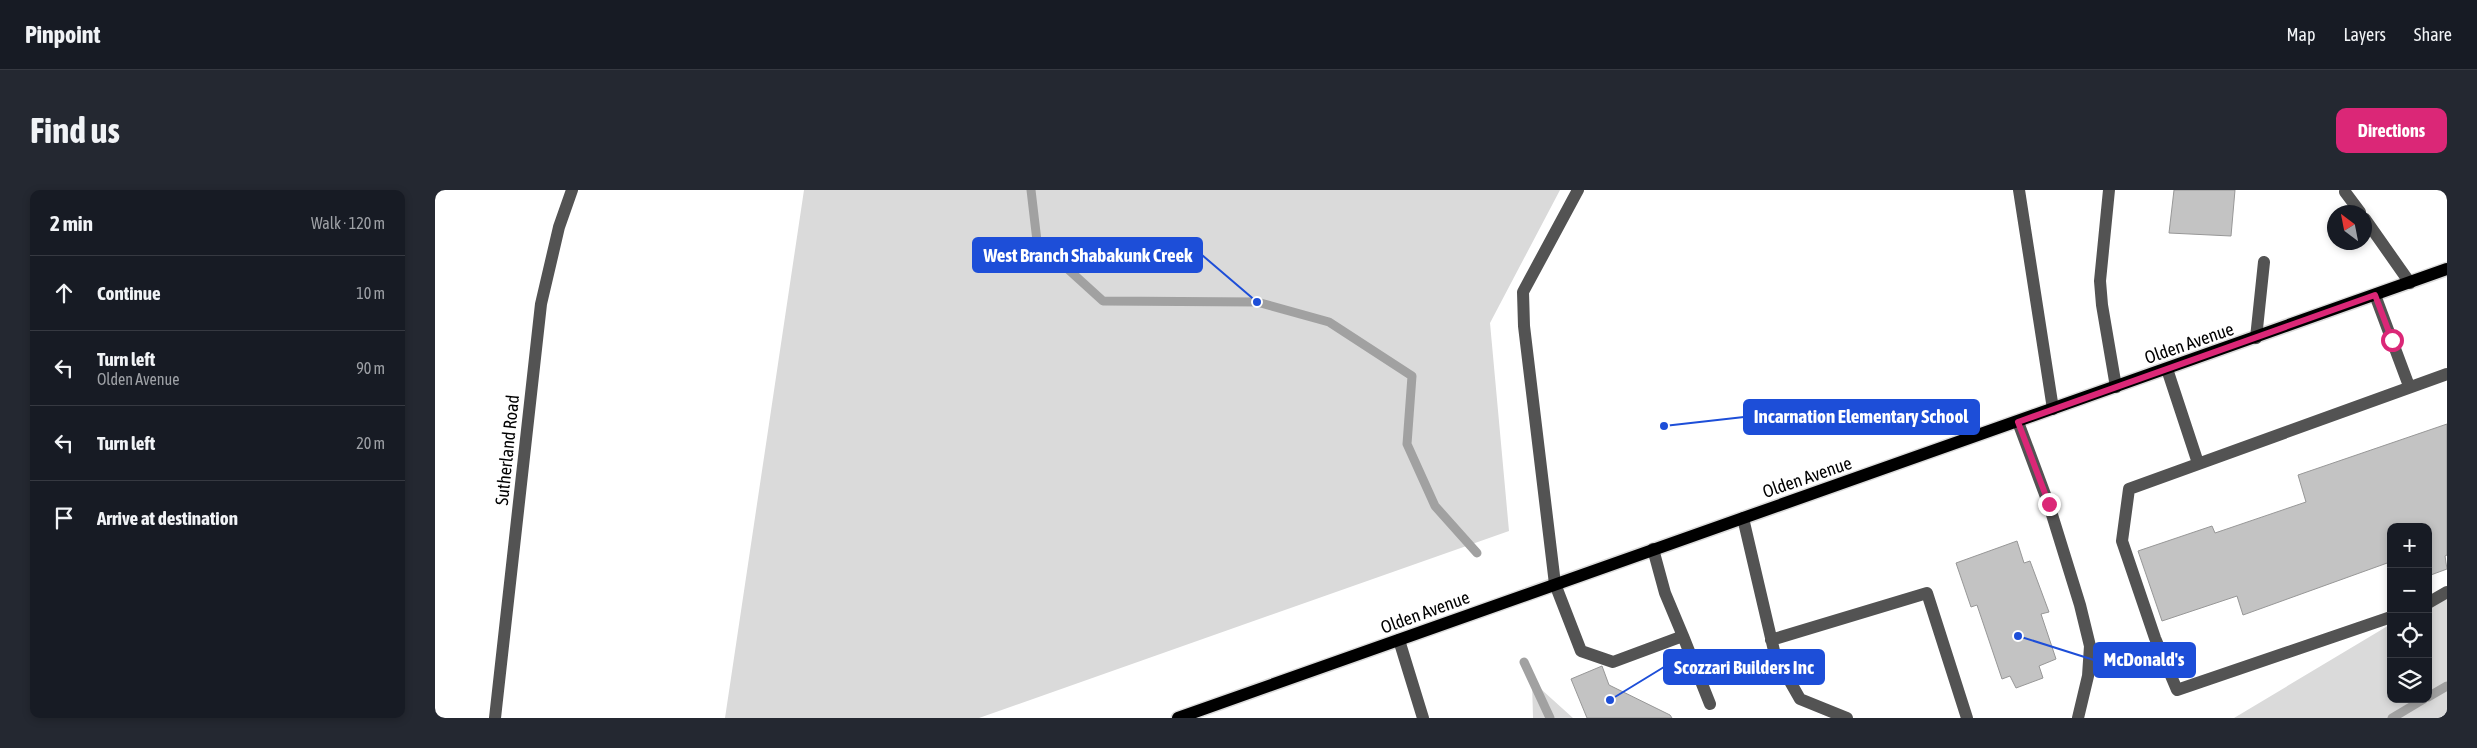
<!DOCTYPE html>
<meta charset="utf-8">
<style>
:root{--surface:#171b24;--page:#242831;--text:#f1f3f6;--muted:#9ea1a6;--line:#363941;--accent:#db2777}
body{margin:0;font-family:"Asap Condensed",sans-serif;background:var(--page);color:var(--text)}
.controls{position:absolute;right:15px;bottom:15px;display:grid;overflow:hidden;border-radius:10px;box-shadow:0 2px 8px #0003}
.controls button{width:45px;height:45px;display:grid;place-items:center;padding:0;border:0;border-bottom:1px solid var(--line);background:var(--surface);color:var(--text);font:25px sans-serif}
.compass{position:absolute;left:1892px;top:15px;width:45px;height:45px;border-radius:50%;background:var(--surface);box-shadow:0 2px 8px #0003;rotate:328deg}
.stop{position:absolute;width:15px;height:15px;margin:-11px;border:4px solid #db2777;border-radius:50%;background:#fff}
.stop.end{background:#db2777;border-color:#fff;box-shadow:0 1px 5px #0008}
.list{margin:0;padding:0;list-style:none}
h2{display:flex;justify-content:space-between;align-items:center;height:65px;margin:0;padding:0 20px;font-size:21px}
h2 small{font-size:16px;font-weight:400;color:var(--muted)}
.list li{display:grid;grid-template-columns:32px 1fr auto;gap:15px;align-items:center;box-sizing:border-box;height:75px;padding:0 20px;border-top:1px solid var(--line)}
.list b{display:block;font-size:19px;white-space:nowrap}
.list p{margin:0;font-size:16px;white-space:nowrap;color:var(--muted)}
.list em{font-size:16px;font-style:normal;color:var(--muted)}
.icon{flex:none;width:28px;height:28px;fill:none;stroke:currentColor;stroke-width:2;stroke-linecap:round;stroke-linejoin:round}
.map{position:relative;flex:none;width:2012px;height:528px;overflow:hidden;border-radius:10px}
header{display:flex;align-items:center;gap:30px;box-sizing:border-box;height:70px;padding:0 25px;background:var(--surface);border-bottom:1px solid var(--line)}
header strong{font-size:24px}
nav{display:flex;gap:28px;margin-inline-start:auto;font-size:18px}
.intro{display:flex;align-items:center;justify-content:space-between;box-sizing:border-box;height:120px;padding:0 30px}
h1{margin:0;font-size:35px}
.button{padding:12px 22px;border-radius:10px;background:var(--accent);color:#fff;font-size:18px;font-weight:700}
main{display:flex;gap:30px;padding:0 30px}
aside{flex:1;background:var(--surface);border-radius:10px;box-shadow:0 2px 8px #0003}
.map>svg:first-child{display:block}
</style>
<header>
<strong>Pinpoint</strong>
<nav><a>Map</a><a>Layers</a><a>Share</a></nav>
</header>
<div class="intro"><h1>Find us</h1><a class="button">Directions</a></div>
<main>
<aside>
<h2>2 min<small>Walk · 120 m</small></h2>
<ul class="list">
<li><svg class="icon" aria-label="ahead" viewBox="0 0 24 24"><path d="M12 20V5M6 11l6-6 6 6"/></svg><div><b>Continue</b></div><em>10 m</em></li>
<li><svg class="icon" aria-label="left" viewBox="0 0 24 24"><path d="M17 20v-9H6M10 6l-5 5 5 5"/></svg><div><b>Turn left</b><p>Olden Avenue</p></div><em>90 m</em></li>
<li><svg class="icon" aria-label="left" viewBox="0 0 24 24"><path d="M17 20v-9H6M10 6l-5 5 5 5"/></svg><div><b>Turn left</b></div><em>20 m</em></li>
<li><svg class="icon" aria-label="arrive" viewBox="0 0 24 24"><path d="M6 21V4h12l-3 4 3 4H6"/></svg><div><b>Arrive at destination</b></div></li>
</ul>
</aside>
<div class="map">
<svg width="2012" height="528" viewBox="0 0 2012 528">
<rect width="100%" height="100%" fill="#fff"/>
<path fill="#dadada" d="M369,0H1125L1055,133L1074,341L544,528H290Z
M2012,400V528H1799L1956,434V509H1993V412Z
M1097,491L1138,528H1098Z"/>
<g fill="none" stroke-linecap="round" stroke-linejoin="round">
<path stroke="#a1a1a1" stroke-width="9" d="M596,0L602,51L668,111L822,112L894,132L977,186L972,254L1000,316L1042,363
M1089,472L1115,528
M1993,507L2012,496
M1957,528L1989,509"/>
</g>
<path fill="#c3c3c3" stroke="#979797" d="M1739,0H1800L1796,46L1734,43Z
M2012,234V365L2010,366L2012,379L1993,386V337H1956V375L1955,372L1808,425L1802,406L1727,431L1703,361L1777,336L1780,343L1871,312L1863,285Z
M1582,351L1589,373L1595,371L1614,422L1606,424L1621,469L1604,476L1608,488L1581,498L1575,486L1567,489L1542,415L1536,417L1521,373Z
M1167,476L1174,495L1235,525L1237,528H1152L1136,489Z"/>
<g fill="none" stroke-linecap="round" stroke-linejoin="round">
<defs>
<path id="major" d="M743,528L2012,79"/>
</defs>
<use href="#major" stroke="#dbdbdb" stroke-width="15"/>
<path stroke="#535353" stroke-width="12" d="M1143,0L1088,102L1089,136L1120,394L1146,461L1178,472L1248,446L1230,403L1218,359
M1584,0L1618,219
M1674,0L1665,91L1667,115L1681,197
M1910,2L1925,22
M1930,29L1975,93
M1940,105L1974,196
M1821,148L1829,72
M1732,179L1763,273
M1583,232L1614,315L1645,415L1655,456L1653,486L1643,528
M1308,328L1340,465L1365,509L1412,528
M1993,413L2012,402
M1956,427L1742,500L1720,448L1687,351L1694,299L2012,184
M1248,446L1275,514
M964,450L988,528
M1336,450L1492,403L1532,528
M60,528L106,114L124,37L137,0"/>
<use href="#major" stroke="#000" stroke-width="12"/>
</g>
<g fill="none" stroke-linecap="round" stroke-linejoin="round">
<path stroke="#db2777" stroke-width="6" d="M1614,314L1583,232L1940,105L1957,150"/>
</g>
<g text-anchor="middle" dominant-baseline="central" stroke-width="4.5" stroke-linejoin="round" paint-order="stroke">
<g font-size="18" fill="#000" stroke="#fff">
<text transform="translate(1754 153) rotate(-19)">Olden Avenue</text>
<text transform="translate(72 260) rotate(-84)">Sutherland Road</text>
<text transform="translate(1372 287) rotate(-19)">Olden Avenue</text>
<text transform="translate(990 422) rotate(-20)">Olden Avenue</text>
</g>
</g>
<path fill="none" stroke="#1d4ed8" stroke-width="2" d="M822 112L767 65M1229 236L1309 227M1583 446L1659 470M1175 510L1229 477"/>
<g fill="#1d4ed8" stroke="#fff" stroke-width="2">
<circle cx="822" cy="112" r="5"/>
<circle cx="1229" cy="236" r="5"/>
<circle cx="1583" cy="446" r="5"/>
<circle cx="1175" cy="510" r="5"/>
</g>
<g fill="#1d4ed8" stroke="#1d4ed8" stroke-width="2">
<rect x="538" y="48" width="229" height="34" rx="5"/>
<rect x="1309" y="210" width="235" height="34" rx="5"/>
<rect x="1659" y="453" width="101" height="34" rx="5"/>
<rect x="1229" y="460" width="160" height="34" rx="5"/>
</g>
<g font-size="19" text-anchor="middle" font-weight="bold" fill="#fff">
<text x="653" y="72">West Branch Shabakunk Creek</text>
<text x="1426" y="233">Incarnation Elementary School</text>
<text x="1709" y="476">McDonald's</text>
<text x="1309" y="484">Scozzari Builders Inc</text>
</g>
</svg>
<div class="controls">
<button>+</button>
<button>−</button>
<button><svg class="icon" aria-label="locate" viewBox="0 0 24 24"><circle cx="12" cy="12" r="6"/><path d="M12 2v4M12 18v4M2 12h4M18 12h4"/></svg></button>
<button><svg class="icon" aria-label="layers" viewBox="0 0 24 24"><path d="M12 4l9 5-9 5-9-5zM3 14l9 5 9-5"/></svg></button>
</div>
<svg class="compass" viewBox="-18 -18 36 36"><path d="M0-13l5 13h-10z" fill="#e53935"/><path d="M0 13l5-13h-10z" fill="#9ea1a6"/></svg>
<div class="stop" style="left:1957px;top:150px"></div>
<div class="stop end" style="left:1614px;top:314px"></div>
</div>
</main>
